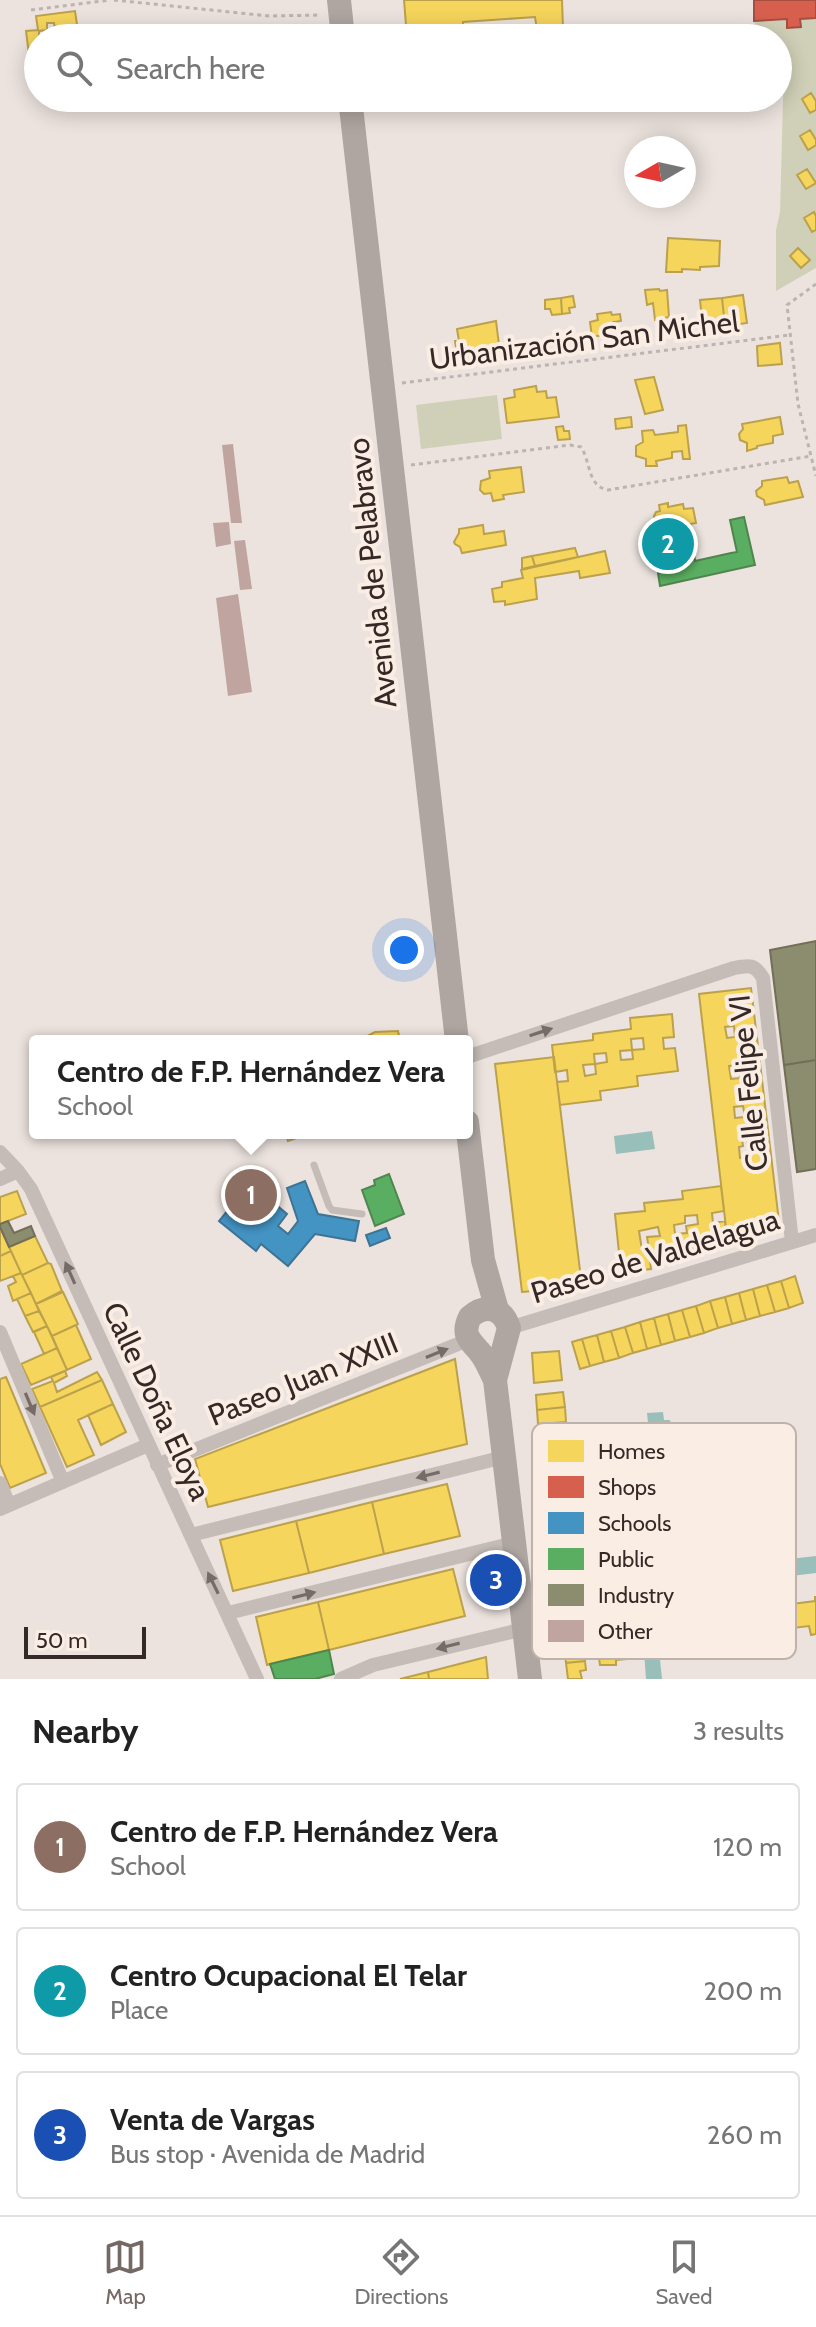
<!DOCTYPE html>
<meta charset="utf-8">
<style>
:root{--surface:#fff;--page:#f6f6f6;--text:#222;--muted:#767676;--line:#e0e0e0;--accent:#756966}
body{margin:0;font-family:Cabin,sans-serif;background:var(--page);color:var(--text)}
.compass{position:absolute;left:624px;top:136px;width:72px;height:72px;border-radius:50%;background:var(--surface);box-shadow:0 4px 20px #0003;rotate:261deg}
.scale{position:absolute;left:24px;bottom:20px;width:122px;box-sizing:border-box;padding-left:8px;border:4px solid #352826;border-top:0;font-size:22px;line-height:28px;white-space:nowrap;color:#352826;-webkit-text-stroke:6px #faede4;paint-order:stroke}
.you{position:absolute;left:404px;top:950px;width:28px;height:28px;margin:-20px;border:6px solid #fff;border-radius:50%;background:#1a73e8;box-shadow:0 0 0 12px #1a73e833}
.badge{display:grid;place-items:center;width:52px;height:52px;border-radius:50%;background:var(--accent);color:#fff;font-size:26px;font-weight:700}
.pin{position:absolute;translate:-50% -50%;border:4px solid #fff;box-shadow:0 2px 8px #0006}
.popup{position:absolute;left:29px;top:1035px;width:444px;height:104px;box-sizing:border-box;display:grid;place-content:center;border-radius:8px;background:var(--surface);filter:drop-shadow(0 2px 6px #0005);font-size:26px;white-space:nowrap;color:var(--muted)}
.popup b{font-size:30px;color:var(--text)}
.popup::after{content:'';position:absolute;left:50%;top:100%;margin-left:-16px;border:16px solid transparent;border-top-color:var(--surface)}
.list{margin:0;padding:0;list-style:none}
h2{display:flex;justify-content:space-between;align-items:center;height:104px;margin:0;padding:0 32px;font-size:34px}
h2 small{font-size:26px;font-weight:400;color:var(--muted)}
.list li{display:grid;grid-template-columns:52px 1fr auto;gap:24px;align-items:center;box-sizing:border-box;height:128px;margin:0 16px 16px;padding:0 16px;border:2px solid var(--line);border-radius:8px}
.list b{display:block;font-size:30px;white-space:nowrap}
.list p{margin:0;font-size:26px;white-space:nowrap;color:var(--muted)}
.list em{font-size:26px;font-style:normal;color:var(--muted)}
.icon{flex:none;width:44px;height:44px;fill:none;stroke:currentColor;stroke-width:2;stroke-linecap:round;stroke-linejoin:round}
.map{position:relative;flex:none;width:816px;height:1679px;overflow:hidden}
.search{position:absolute;background:var(--surface);box-shadow:0 4px 20px #0003;left:24px;right:24px;top:24px;height:88px;display:flex;align-items:center;gap:20px;box-sizing:border-box;padding:0 28px;border-radius:44px;color:var(--muted);font-size:30px}
.sheet{height:536px;background:var(--surface)}
nav{display:flex;justify-content:space-around;align-items:center;box-sizing:border-box;height:112px;border-top:2px solid var(--line);background:var(--surface);font-size:22px;color:var(--muted)}
nav a{display:grid;justify-items:center;gap:4px}
nav .on{color:var(--accent)}
.map>svg:first-child{display:block}
</style>
<div class="map">
<svg width="816" height="1679" viewBox="0 0 816 1679">
<rect width="100%" height="100%" fill="#ece3de"/>
<path fill="#d0d0b8" d="M754,0H816V268L776,291V230L780,212L784,63H778V38H755Z
M497,395L502,439L421,449L416,405Z"/>
<path fill="#99bfba" d="M652,1131L655,1149L616,1154L614,1136Z
M663,1412L664,1420H670L675,1446L671,1447V1450L629,1454L627,1425L648,1423L647,1413Z
M665,1521L671,1555L654,1557L649,1523Z
M816,1556V1573L791,1576L789,1559Z
M759,1572L760,1586L732,1588L731,1574Z
M707,1576L709,1590L680,1594L679,1579Z
M659,1650L662,1679H646L644,1651Z"/>
<path fill="#f6d55c" stroke="#bca14c" stroke-width="2" fill-rule="evenodd" d="M404,0H562L563,28L537,30L535,17L463,22V26L411,29V25H406Z
M75,11L79,38H56L54,23H47V30L39,31L38,93L34,94L26,31L38,30L36,16Z
M811,93L816,101V110L810,113L802,99Z
M810,130L816,140V145L808,150L800,136Z
M807,169L816,183L806,189L797,175Z
M814,212L816,216V230L812,232L804,218Z
M668,238L720,241L719,266L700,267V270L682,269V272H666Z
M798,248L810,260L801,268L790,256Z
M659,289L660,291L667,290L669,317L655,320L653,303L647,305L645,290Z
M743,295L747,323L725,326L722,298Z
M573,296L575,307L569,308L570,313L562,314L561,298Z
M561,298L562,314L552,315L550,309H545V300Z
M722,298L725,326L703,329L700,300Z
M611,312L612,315L620,314L621,321L613,322L615,333L592,337L590,322L598,320L597,314Z
M496,321L500,353L463,360L462,356L457,355L455,341H459L457,329Z
M780,343L782,364L758,366L757,346Z
M654,377L663,410L645,414L635,380Z
M536,386L537,392L546,391L547,398L556,397L559,417L507,423L504,399L515,397L514,390Z
M631,417L632,427L616,429L615,419Z
M780,417L783,434L773,436V443L757,446V448L747,451V443L740,440L739,434L743,429L742,424Z
M686,425L690,459H683L682,451L672,452V458L656,461L657,466H646V459L636,456V446L643,442L642,431L653,430L655,435L678,432V426Z
M563,426L564,431H569L570,439L558,440L556,427Z
M521,467L524,492L503,495L504,499L493,501L491,493L484,494L480,490L481,481L490,478L489,471Z
M787,477L789,483L798,481L803,497L765,505L764,500L757,496L756,491L762,486V481Z
M668,503V507L683,504L684,509L693,508L696,523L675,527L676,532L665,534L663,524H659L655,522L654,516L656,512L660,511L659,505Z
M483,525L484,534L504,531L506,545L462,553L460,547L455,544L454,542L459,533V529Z
M575,548L578,557L535,566L532,556Z
M605,551L610,573L580,578L579,571L535,578L537,599L505,605V601L494,602L492,589L502,587V582L523,578L521,570Z
M532,556L535,566L522,569V558Z
M751,988L780,1230L727,1236L699,994ZM734,1026L735,1037L727,1038L725,1027ZM739,1065L740,1078L731,1079L729,1066ZM743,1106L745,1117L735,1118L734,1107ZM747,1138L749,1157L740,1158L739,1147L743,1146L742,1139Z
M672,1014L674,1037L663,1038L664,1049L675,1048L678,1071L637,1076L638,1086L600,1091L601,1100L560,1105L557,1082L568,1081L567,1070L555,1072L552,1045L593,1040V1034L631,1029L630,1018ZM643,1038L644,1049L632,1050L633,1059L621,1060L620,1051L632,1050L631,1039ZM606,1053L607,1062L595,1064L594,1054ZM595,1064L596,1074L585,1076L583,1065Z
M398,1031L400,1041H358L375,1032Z
M554,1057L582,1287L522,1292L495,1064Z
M285,1133H308V1134L288,1141Z
M721,1186L724,1211L712,1213L713,1223L725,1221L727,1245L688,1249L689,1257L650,1261L651,1269L621,1272L615,1214L645,1211L644,1203L683,1199L682,1191ZM697,1215L698,1224L686,1226L687,1233L675,1234L674,1225L685,1223V1216ZM658,1227L660,1236L647,1237L649,1249L642,1250L639,1231Z
M17,1191L26,1214L0,1224V1197Z
M0,1227L11,1251L0,1256Z
M35,1236L48,1263L22,1275L9,1247Z
M11,1251L21,1273L0,1281V1256Z
M48,1263L51,1264L62,1291L36,1304L22,1275Z
M21,1273L31,1293L13,1301L8,1286L16,1282L13,1276Z
M795,1276L803,1303L789,1308L781,1281Z
M781,1281L789,1308L775,1312L767,1285Z
M767,1285L775,1312L760,1316L753,1289Z
M753,1289L760,1316L746,1320L739,1293Z
M63,1292L78,1324L52,1336L36,1304Z
M31,1293L39,1311L25,1316L17,1299Z
M739,1293L746,1320L732,1324L725,1297Z
M725,1297L732,1324L718,1328L710,1301Z
M710,1301L718,1328L704,1333L696,1306Z
M696,1306L704,1333L690,1337L682,1310Z
M682,1310L690,1337L675,1341L668,1314Z
M39,1311L47,1326L33,1332L25,1316Z
M668,1314L675,1341L661,1345L654,1318Z
M654,1318L661,1345L647,1349L640,1322Z
M640,1322L647,1349L633,1353L625,1327Z
M76,1325L91,1359L67,1370L52,1336Z
M47,1326L57,1348L44,1354L34,1332Z
M625,1327L633,1353L619,1358L611,1331Z
M611,1331L619,1358L604,1362L597,1335Z
M597,1335L604,1362L590,1366L582,1339Z
M582,1339L590,1366L580,1369L572,1342Z
M57,1348L67,1370L31,1385L21,1364Z
M559,1351L562,1380L534,1383L532,1353Z
M455,1359L467,1444L208,1507L195,1459Z
M65,1371L67,1376L54,1383L57,1392L97,1372L102,1380L40,1407L32,1389L53,1381L51,1377Z
M6,1377L46,1473L10,1488L0,1464V1379Z
M102,1380L113,1404L78,1420L94,1455L67,1467L40,1407Z
M563,1392L565,1407L537,1410L536,1395Z
M113,1404L126,1432L101,1445L88,1415Z
M565,1407L566,1422L538,1424L537,1410Z
M566,1422L568,1436L540,1439L538,1424Z
M568,1436L569,1451L541,1453L540,1439Z
M569,1451L570,1465L543,1468L541,1453Z
M686,1456L688,1481L674,1483L671,1458Z
M447,1484L460,1536L384,1554L372,1502Z
M372,1502L384,1554L309,1573L296,1521Z
M296,1521L309,1573L233,1591L220,1540Z
M622,1522L626,1562L592,1563L588,1560L584,1527Z
M453,1569L465,1616L329,1650L318,1602Z
M632,1578L634,1589L608,1594L606,1583Z
M590,1587L592,1602L582,1604V1600L574,1601L576,1618L561,1620L557,1593Z
M815,1597H816V1634L811,1635L809,1626L793,1628L791,1604L815,1601Z
M318,1602L329,1650L267,1665L256,1617Z
M751,1607L752,1613H763L766,1649H742V1645L731,1646L728,1609Z
M691,1613V1620L701,1619L704,1656L681,1658V1652L670,1653L667,1616Z
M578,1618L580,1629H576L577,1644L578,1646L583,1645L585,1661L566,1663L561,1620Z
M612,1622L613,1628H620V1624L635,1623L638,1658L616,1660V1665H600L596,1637H599L598,1623Z
M486,1657L488,1679H429L428,1672Z
M585,1661L586,1670L580,1671L582,1679H568L566,1663Z
M428,1672L429,1679H400Z"/>
<path fill="#d6604d" stroke="#a64f41" stroke-width="2" d="M754,0H816V18L800,19L801,27L787,28V19L754,21Z"/>
<path fill="#4393c3" stroke="#3f7394" stroke-width="2" d="M305,1181L318,1214L359,1221L355,1241L315,1234L288,1266L261,1244L256,1251L219,1221L250,1183L287,1214L278,1226L288,1234L298,1221L287,1188Z
M386,1228L390,1238L370,1246L366,1235Z"/>
<path fill="#5aae61" stroke="#4f864f" stroke-width="2" d="M744,517L755,565L660,586L658,573L665,571L657,536L676,532L680,555L694,552L695,561L731,553L737,552L730,520Z
M389,1174L404,1214L375,1226L362,1190L375,1185L374,1180Z
M329,1650L334,1674L315,1679H275L270,1664Z"/>
<path fill="#8c8c6e" stroke="#726e58" stroke-width="2" d="M816,941V1060L784,1065L770,950Z
M816,1060V1169L797,1172L784,1065Z
M8,1221L14,1233L31,1226L35,1236L9,1247L0,1227V1224Z"/>
<path fill="#c0a49f" d="M233,444L242,523H231L222,445Z
M229,522L231,544L216,547L213,523Z
M245,540L252,589L240,590L234,541Z
M238,594L252,692L228,696L216,598Z"/>
<g fill="none" stroke-linecap="round" stroke-linejoin="round">
<path stroke="#bdb4b0" stroke-width="3" stroke-dasharray="4 4" stroke-linecap="butt" d="M114,0L269,16L321,15
M31,10L110,0
M816,284L787,305L798,404L816,476
M402,383L790,335
M411,465L570,445L581,447C591,462 587,486 608,490L811,456"/>
<path stroke="#c5bcb7" stroke-width="7" d="M314,1165L329,1206L332,1210L362,1214"/>
<path stroke="#c5bcb7" stroke-width="14" d="M467,1057L734,968C749,965 755,964 763,978L792,1242
M0,1152L18,1171L31,1189L257,1679
M0,1179L18,1171
M509,1328L816,1235
M0,1332L63,1482
M157,1465L468,1340
M0,1483L9,1505
M0,1509L148,1445
M191,1535L504,1457
M228,1613L514,1543
M341,1679L373,1665L524,1629"/>
<path stroke="#afa6a2" stroke-width="24" d="M339,0L343,38
M350,98L457,1041
M467,1122L483,1260L497,1310
M495,1380C490,1370 486,1359 479,1351C468,1339 462,1333 470,1317C486,1303 503,1308 509,1328L495,1380L530,1679"/>
</g>
<defs><path id="oneway-solid" d="M-6-.8H1V-3.2L6.5 0L1 3.2V.8H-6Z" transform="scale(2)"/></defs>
<g fill="#766b67">
<use href="#oneway-solid" transform="translate(541 1032) rotate(-18)"/>
<use href="#oneway-solid" transform="translate(70 1273) rotate(-114)"/>
<use href="#oneway-solid" transform="translate(437 1353) rotate(-22)"/>
<use href="#oneway-solid" transform="translate(30 1404) rotate(67)"/>
<use href="#oneway-solid" transform="translate(428 1475) rotate(166)"/>
<use href="#oneway-solid" transform="translate(213 1583) rotate(-116)"/>
<use href="#oneway-solid" transform="translate(304 1595) rotate(-14)"/>
<use href="#oneway-solid" transform="translate(448 1646) rotate(166)"/>
</g>
<g text-anchor="middle" dominant-baseline="central" stroke-width="8" stroke-linejoin="round" paint-order="stroke">
<g font-size="30" fill="#352826" stroke="#faede4">
<text transform="translate(584 340) rotate(-7)">Urbanización San Michel</text>
<text transform="translate(372 573) rotate(-96)">Avenida de Pelabravo</text>
<text transform="translate(748 1083) rotate(-96)">Calle Felipe VI</text>
<text transform="translate(655 1256) rotate(-17)">Paseo de Valdelagua</text>
<text transform="translate(303 1379) rotate(-22)">Paseo Juan XXIII</text>
<text transform="translate(157 1401) rotate(65)">Calle Doña Eloya</text>
</g>
</g>
<rect x="532" y="1423" width="264" height="236" rx="12" fill="#faede4" stroke="#bfb2ab" stroke-width="2"/>
<rect x="548" y="1440" width="36" height="22" fill="#f6d55c"/>
<rect x="548" y="1476" width="36" height="22" fill="#d6604d"/>
<rect x="548" y="1512" width="36" height="22" fill="#4393c3"/>
<rect x="548" y="1548" width="36" height="22" fill="#5aae61"/>
<rect x="548" y="1584" width="36" height="22" fill="#8c8c6e"/>
<rect x="548" y="1620" width="36" height="22" fill="#c0a49f"/>
<g font-size="22" fill="#352826">
<text x="598" y="1459">Homes</text>
<text x="598" y="1495">Shops</text>
<text x="598" y="1531">Schools</text>
<text x="598" y="1567">Public</text>
<text x="598" y="1603">Industry</text>
<text x="598" y="1639">Other</text>
</g>
</svg>
<svg class="compass" viewBox="-18 -18 36 36"><path d="M0-13l5 13h-10z" fill="#e53935"/><path d="M0 13l5-13h-10z" fill="#767676"/></svg>
<div class="scale">50 m</div>
<div class="you"></div>
<div class="pin badge" style="left:251px;top:1195px;background:#8d6e63">1</div>
<div class="popup"><b>Centro de F.P. Hernández Vera</b>School</div>
<div class="pin badge" style="left:668px;top:544px;background:#0f9aa8">2</div>
<div class="pin badge" style="left:496px;top:1580px;background:#1a4fb4">3</div>
<div class="search"><svg class="icon" aria-label="search" viewBox="0 0 24 24"><circle cx="10" cy="10" r="6"/><path d="M15 15l6 6"/></svg>Search here</div>
</div>
<section class="sheet">
<h2>Nearby<small>3 results</small></h2>
<ul class="list">
<li><span class="badge" style="background:#8d6e63">1</span><div><b>Centro de F.P. Hernández Vera</b><p>School</p></div><em>120 m</em></li>
<li><span class="badge" style="background:#0f9aa8">2</span><div><b>Centro Ocupacional El Telar</b><p>Place</p></div><em>200 m</em></li>
<li><span class="badge" style="background:#1a4fb4">3</span><div><b>Venta de Vargas</b><p>Bus stop · Avenida de Madrid</p></div><em>260 m</em></li>
</ul>
</section>
<nav>
<a class="on"><svg class="icon" aria-label="map" viewBox="0 0 24 24"><path d="M3 6l6-2 6 2 6-2v14l-6 2-6-2-6 2zM9 4v14M15 6v14"/></svg>Map</a>
<a><svg class="icon" aria-label="directions" viewBox="0 0 24 24"><path d="M12 3l9 9-9 9-9-9zM9 14v-3h6M13 9l2 2-2 2"/></svg>Directions</a>
<a><svg class="icon" aria-label="saved" viewBox="0 0 24 24"><path d="M7 4h10v16l-5-4-5 4z"/></svg>Saved</a>
</nav>
